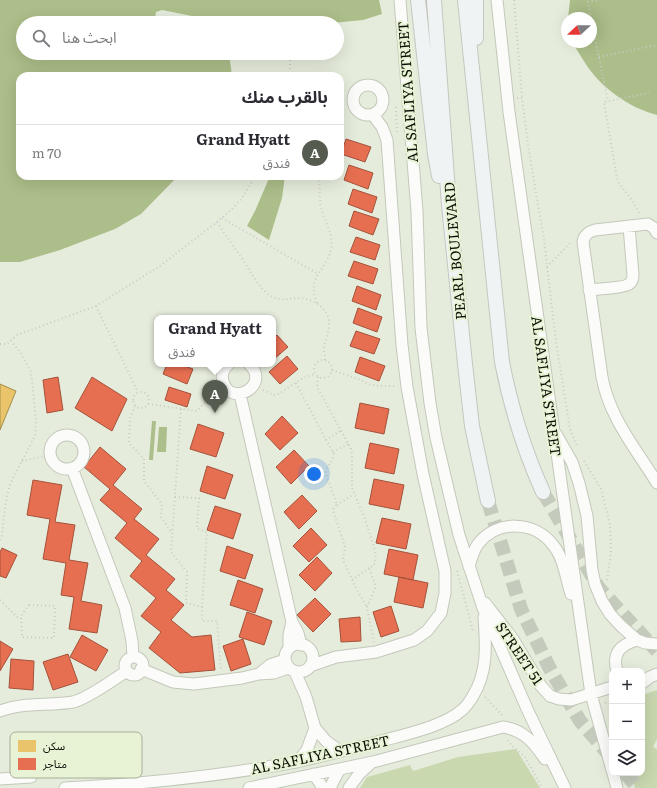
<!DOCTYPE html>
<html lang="ar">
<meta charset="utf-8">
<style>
:root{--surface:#fff;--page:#f2f2f3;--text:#2b2b33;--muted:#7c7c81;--line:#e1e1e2;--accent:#565b50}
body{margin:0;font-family:Literata,"Noto Sans Arabic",serif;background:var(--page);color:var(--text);direction:rtl}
.controls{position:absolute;right:12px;bottom:12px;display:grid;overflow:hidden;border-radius:8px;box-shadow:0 4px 16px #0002}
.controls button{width:36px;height:36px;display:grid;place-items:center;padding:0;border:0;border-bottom:1px solid var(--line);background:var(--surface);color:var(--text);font:20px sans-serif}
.compass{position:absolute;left:561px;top:12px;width:36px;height:36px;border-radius:50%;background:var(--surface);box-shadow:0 4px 16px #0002;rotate:248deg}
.you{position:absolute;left:314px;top:474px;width:14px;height:14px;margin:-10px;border:3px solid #fff;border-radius:50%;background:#1a73e8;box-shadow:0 0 0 6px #1a73e833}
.badge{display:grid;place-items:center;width:26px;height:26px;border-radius:50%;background:var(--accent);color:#fff;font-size:13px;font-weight:700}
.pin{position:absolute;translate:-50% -33px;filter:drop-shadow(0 1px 2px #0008)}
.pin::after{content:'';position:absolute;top:21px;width:14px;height:12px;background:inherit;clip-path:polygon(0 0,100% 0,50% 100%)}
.popup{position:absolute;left:154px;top:315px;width:122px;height:52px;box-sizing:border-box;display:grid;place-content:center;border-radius:8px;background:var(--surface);filter:drop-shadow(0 1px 3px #0005);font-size:13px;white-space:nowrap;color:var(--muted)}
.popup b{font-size:15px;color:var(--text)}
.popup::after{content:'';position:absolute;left:50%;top:100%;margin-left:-8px;border:8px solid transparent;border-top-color:var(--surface)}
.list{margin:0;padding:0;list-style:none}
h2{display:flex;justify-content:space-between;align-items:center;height:52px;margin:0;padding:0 16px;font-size:17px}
h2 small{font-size:13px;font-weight:400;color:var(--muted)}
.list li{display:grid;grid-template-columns:26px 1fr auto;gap:12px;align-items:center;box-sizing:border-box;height:56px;padding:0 16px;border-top:1px solid var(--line)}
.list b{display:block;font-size:15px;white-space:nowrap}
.list p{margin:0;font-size:13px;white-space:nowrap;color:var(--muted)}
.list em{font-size:13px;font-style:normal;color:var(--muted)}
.icon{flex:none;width:22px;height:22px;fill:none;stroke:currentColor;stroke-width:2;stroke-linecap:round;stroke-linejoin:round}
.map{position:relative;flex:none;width:657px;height:788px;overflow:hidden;direction:ltr}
.search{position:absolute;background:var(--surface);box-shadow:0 4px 16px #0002;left:16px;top:16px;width:328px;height:44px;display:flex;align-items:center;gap:10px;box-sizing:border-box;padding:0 14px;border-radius:22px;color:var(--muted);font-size:15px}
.panel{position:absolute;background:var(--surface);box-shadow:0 4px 16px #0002;left:16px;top:72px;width:328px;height:108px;border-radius:12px;direction:rtl}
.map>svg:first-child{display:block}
</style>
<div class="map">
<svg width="657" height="788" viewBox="0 0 657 788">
<rect width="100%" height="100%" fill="#e6ecdc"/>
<path fill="#c9d8af" d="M657,690V739L653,747L657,749V788H635L632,773H642V695Z
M516,749L540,788H360L367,777L410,765L413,771L458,757Z"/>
<path fill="#acbe89" d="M0,0H379L382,14L363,20L332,23H227L162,10L156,12L155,18L161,23H23V53H229L232,76H20V176H178L141,214L115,229L60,250L20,262H0Z
M570,0H657V115C630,108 603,89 587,66C582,58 577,50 572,42H591V18H568Z
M270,176H285L282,198L269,240L247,226L255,211Z
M152,421H156L153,460H149Z
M159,427H167L166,452H157Z"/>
<path fill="#e9c46a" stroke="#a68d4b" d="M0,384L16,391L0,430Z"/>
<path fill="#e76f51" stroke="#a4523a" d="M346,139L371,147L365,162L341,154Z
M349,165L373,173L368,189L344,180Z
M353,189L377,197L372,213L348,204Z
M354,211L379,219L373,235L349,226Z
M356,237L380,245L375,260L350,252Z
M354,261L378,269L373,284L348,276Z
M357,286L381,295L376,310L352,301Z
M358,308L382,317L377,332L353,323Z
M356,331L380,339L374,354L350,346Z
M277,335L288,347L273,360V339Z
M287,356L298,369L280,384L269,372Z
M360,357L385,366L379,381L355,372Z
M167,364H179L193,369L187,384L163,374Z
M58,377L63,410L47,413L43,380Z
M92,377L127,399L112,431L75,408Z
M169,387L191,394L187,407L165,400Z
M360,403L389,409L384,434L355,428Z
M282,416L298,433L280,450L265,434Z
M198,424L224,433L216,457L190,449Z
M370,443L399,449L394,474L365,468Z
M100,447L126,469L113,485L142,509L134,519L159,539L146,555L175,579L166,590L184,605L171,620L192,637L211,635L215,670L180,673L149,648L161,632L141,616L156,598L130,576L142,561L115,538L127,523L100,500L110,489L84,467Z
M294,450L309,466L291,484L276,467Z
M207,466L233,475L225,499L200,491Z
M374,479L404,485L399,510L369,504Z
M33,480L62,485L55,522L75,525L69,560L88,563L81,601L102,605L97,633L69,629L74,597L61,595L66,563L43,559L50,519L27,515Z
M302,495L317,511L299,529L284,512Z
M215,506L241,514L233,539L207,530Z
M382,518L411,524L406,549L376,543Z
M311,528L327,545L309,562L293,546Z
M227,546L253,555L245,579L220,571Z
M2,548L17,555L6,578L0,576V552Z
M389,549L418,555L413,580L384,574Z
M317,557L332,573L315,591L299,575Z
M399,577L428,583L423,608L394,602Z
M238,580L263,589L255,613L230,605Z
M315,598L331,614L313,632L297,615Z
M391,606L399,631L381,637L373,612Z
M247,612L272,621L264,645L239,637Z
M360,617L361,641L341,642L339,619Z
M82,635L108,650L96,671L70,657Z
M243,639L251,664L231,671L223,646Z
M0,641L13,649L0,671Z
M68,654L78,682L53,690L43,662Z
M11,659L34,661L33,690L9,688Z"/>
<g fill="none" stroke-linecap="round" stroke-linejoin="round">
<path stroke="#c5cbbc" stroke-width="14" stroke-dasharray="14 7" stroke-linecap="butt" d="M543,492L599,588L657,651
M488,501L521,609L549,667L580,721L611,757
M625,773L638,788"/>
<defs>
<path id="minor" d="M400,0L417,211L421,328L430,403L436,438L459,535L483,608L528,711L565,788
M497,0L509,112L582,631L591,694L612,770
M353 100a15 15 0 1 1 30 0a15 15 0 1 1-30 0Z
M657,233L654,228L648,224L595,230C588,232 584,235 583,242L602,377C609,417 636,449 657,483
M589,290C597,289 624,288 629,284C632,282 633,279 633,275L629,226
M229,364C224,368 221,374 223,381C230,409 272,385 249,364
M240,394L292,622L298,633L301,645
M556,434L572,462L579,483L587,516L592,570L595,584L602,601L610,614L621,626L637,640L645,643L657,644
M50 452a17 17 0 1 1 34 0a17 17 0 1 1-34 0Z
M72,468L125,608L132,641L133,657
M469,567C471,559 473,551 478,544C497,519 535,521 553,545C564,558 566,579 571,594
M485,603L513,639L541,686L550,696L559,699L571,700L612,687
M285 658a14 14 0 1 1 28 0a14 14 0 1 1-28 0Z
M289,648V635L292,622
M125 666a9 9 0 1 1 18 0a9 9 0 1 1-18 0Z
M310,666L336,657L376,652L414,640L427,631L441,613L445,593V571L423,474L407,387L402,345L387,140L382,127L373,115
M141,669L173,682L194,684L242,678L259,674L274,673L288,668
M617,671C612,653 620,645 637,640
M295,672L306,697L315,728L326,741L340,751
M259,674L270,665L285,660
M642,683L650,677L657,674
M0,711C23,702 49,706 73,702C87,699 114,679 127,671
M298,761L307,750L315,728
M613,773L617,788
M314,774L323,788
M0,779L31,777
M65,788C142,784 220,776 296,762C324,756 352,748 381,741C403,735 445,726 462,710C467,706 470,701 473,696C488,671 486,645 484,617
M249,788L373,762L503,727C524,730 534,743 545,759
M330,788L339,770
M349,788L359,774L371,763"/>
<path id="major" d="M418,0L435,154L439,176
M434,0L449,205L465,364L472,426L488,501
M465,0L502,362C511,408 524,450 543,492
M476,0V38"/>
</defs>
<use href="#minor" stroke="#c3c8ba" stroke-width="13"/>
<use href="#major" stroke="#c5c7c0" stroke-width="16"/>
<path stroke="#c9cbc7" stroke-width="2" stroke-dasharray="1 3" stroke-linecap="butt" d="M514,0L522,98
M591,18L588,2L597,0
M591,19L608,101
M599,57L657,45
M290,60V76
M517,98H522L529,151L544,240L556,342L570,429L577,446
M396,107L397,133
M639,213L634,203L619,183L617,178L604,102L649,93
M222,218L318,274
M217,222C225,234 233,246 241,257C250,270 256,284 268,294C281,303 287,298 300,298C313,299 327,307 329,321C330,330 325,339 324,348C324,352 325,356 325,360
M547,267L571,242
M317,303C306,276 326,272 331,249C334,234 324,221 321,207C319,197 320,186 319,176
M96,306L138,392
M0,344H7L17,335L96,306L160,266L217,222L232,209L242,198L252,182L254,176
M314 369a9 9 0 1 1 18 0a9 9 0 1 1-18 0Z
M332,370L361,380L368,384L380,386H395
M318,377L317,387L351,449L352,454V488L365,519L372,541L376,554L374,565L369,568L375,584V589L367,607L374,642
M296,383L326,440
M263,390L274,395H277L303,378L315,374
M133 400a8 8 0 1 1 16 0a8 8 0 1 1-16 0Z
M148,404L197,411L215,391
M135,406L130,418L129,443L144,459V481L162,504L161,517L172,533
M181,409L171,552L187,572L186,603L202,607V621H217L221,671
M340,431L326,440C338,459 334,454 326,471V474L337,505L334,507L333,511L345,546L343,560L357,590L367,607
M333,452L348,444
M22,461L50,455
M584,461L601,489L610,525L611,551L607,581
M175,497L199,498L197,529L207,532L202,607
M337,505L354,494
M0,540L2,536C4,517 5,499 11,482L35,436L36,420L31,372L20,352L11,341
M457,571L473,631
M352,580L369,568
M0,600L17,617L20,616
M29,605L55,606L54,638L22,637L21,616Z
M485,697L503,716
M642,701L648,697L657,694
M605,703L612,702
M508,740L511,745L525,757L542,788
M637,773L641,788"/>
<use href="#minor" stroke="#fbfcfa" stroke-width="11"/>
<use href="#major" stroke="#f0f3f3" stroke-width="14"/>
</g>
<g text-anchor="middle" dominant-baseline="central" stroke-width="4" stroke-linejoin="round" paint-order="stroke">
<g font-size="14" fill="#090d04" stroke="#e8f3d5">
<text transform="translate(407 92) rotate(-94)">AL SAFLIYA STREET</text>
<text transform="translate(454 251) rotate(-95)">PEARL BOULEVARD</text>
<text transform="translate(547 386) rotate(82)">AL SAFLIYA STREET</text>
<text transform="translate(520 653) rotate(56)">STREET 51</text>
<text transform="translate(320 754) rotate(-12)">AL SAFLIYA STREET</text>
</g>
</g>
<rect x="10" y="732" width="132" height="46" rx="6" fill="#e8f3d5" stroke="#a5ae96" stroke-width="1"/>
<rect x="18" y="740" width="18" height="12" fill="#e9c46a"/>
<rect x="18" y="758" width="18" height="12" fill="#e76f51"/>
<g font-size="11" fill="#090d04">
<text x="43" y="750">سكن</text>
<text x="43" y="768">متاجر</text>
</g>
</svg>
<div class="controls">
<button>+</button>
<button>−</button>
<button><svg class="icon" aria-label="layers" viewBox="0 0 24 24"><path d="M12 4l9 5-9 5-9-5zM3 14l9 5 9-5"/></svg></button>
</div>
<svg class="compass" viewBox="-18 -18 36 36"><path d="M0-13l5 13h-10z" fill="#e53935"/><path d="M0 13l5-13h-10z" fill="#7c7c81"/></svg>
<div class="you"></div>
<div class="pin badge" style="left:215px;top:413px">A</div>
<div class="popup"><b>Grand Hyatt</b>فندق</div>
<div class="search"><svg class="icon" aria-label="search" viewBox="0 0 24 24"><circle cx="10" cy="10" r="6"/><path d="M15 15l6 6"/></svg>ابحث هنا</div>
<section class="panel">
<h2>بالقرب منك<small></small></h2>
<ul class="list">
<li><span class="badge">A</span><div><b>Grand Hyatt</b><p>فندق</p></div><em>70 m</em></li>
</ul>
</section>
</div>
